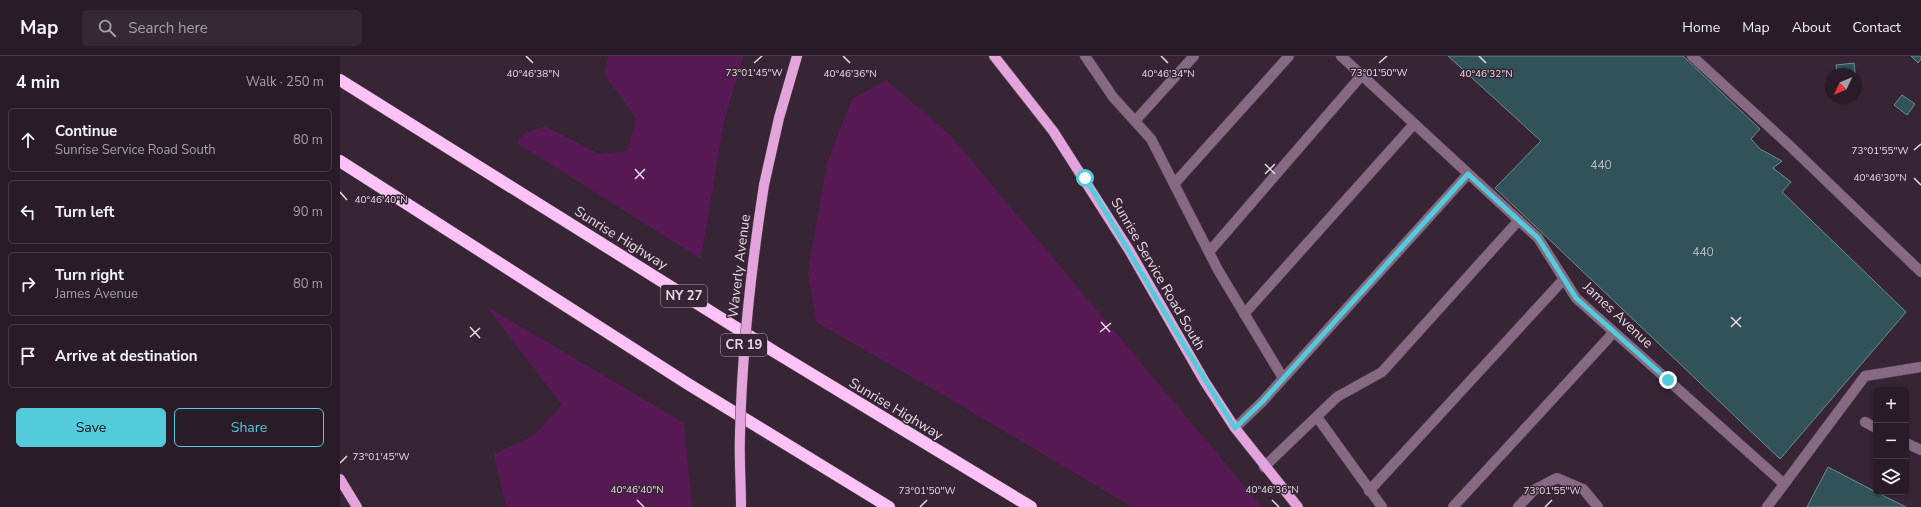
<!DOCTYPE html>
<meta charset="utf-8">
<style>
:root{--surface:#291c28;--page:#352934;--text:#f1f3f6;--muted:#a5a1a8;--line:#453a45;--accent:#53cbdb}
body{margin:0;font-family:"Nunito Sans",sans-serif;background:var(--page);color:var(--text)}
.controls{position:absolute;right:12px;bottom:12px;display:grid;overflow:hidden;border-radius:6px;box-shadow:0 1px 3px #0004}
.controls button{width:36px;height:36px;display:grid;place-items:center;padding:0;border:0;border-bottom:1px solid var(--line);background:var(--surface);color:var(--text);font:20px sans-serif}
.compass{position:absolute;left:1485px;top:12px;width:36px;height:36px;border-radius:50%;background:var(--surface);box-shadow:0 1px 3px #0004;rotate:226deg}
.stop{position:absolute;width:12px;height:12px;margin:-9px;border:3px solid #53cbdb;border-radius:50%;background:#fff}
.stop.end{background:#53cbdb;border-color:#fff;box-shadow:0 1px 4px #0008}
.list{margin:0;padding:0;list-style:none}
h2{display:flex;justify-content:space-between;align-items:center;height:52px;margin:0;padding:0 16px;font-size:17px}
h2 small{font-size:13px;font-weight:400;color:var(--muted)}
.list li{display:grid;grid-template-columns:26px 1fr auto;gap:12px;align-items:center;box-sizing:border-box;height:64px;margin:0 8px 8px;padding:0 8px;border:1px solid var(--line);border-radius:6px}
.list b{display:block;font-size:15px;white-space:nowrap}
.list p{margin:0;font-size:13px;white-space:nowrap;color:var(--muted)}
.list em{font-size:13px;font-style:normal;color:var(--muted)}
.actions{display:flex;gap:8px;padding:12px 16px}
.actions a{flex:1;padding:9px 0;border:1px solid var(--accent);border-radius:6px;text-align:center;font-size:14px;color:var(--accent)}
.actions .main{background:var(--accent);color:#111}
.icon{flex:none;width:22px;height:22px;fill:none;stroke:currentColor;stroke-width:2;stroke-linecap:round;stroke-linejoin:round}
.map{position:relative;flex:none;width:1581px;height:451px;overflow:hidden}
header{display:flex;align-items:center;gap:24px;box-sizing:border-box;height:56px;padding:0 20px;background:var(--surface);border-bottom:1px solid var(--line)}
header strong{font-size:19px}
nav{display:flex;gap:22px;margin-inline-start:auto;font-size:14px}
.search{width:280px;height:36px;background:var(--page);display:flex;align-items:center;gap:10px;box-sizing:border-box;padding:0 14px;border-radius:6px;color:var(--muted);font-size:15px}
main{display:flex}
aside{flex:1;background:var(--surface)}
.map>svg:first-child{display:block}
</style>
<header>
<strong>Map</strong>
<div class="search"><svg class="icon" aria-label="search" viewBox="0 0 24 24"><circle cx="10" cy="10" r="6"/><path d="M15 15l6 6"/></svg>Search here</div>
<nav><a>Home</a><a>Map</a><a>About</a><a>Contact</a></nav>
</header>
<main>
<aside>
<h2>4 min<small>Walk · 250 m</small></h2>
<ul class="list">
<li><svg class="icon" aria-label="ahead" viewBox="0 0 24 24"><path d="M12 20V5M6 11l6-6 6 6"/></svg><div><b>Continue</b><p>Sunrise Service Road South</p></div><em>80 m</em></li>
<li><svg class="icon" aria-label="left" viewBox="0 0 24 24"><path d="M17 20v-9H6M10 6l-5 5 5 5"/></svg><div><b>Turn left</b></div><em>90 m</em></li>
<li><svg class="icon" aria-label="right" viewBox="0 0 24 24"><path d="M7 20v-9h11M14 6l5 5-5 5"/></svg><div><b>Turn right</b><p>James Avenue</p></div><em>80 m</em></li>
<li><svg class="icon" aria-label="arrive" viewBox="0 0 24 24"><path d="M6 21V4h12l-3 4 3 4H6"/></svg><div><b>Arrive at destination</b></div></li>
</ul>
<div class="actions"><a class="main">Save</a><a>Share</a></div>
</aside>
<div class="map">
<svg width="1581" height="451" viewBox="0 0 1581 451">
<rect width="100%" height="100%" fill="#372535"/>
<path fill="#571954" d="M268,0H403L384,66L361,203L177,87L184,77L205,70L259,98L287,95L296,62L264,18Z
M546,24L610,79L922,451H792L612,344L476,266L468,216L487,107L512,43Z
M146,250L344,367L352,451H166L154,398L193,380L222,349Z"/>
<path fill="#315258" stroke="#6a8d92" d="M1108,0H1343L1420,73L1411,83L1420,93L1442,105L1433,112L1451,126L1442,136L1566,256L1440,403L1155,132L1201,85Z
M1571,0H1581V3L1578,7Z
M1514,7L1516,25L1515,18H1497L1496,9Z
M1562,39L1575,48L1567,59L1554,49Z
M1488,411L1536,436L1566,451H1467Z"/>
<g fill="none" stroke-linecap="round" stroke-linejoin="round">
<defs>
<path id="minor" d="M745,0L773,41L811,83L878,214L943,322
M1001,0L1198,182L1236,242L1443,427
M1352,0L1450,90L1581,216
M795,65L854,0
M834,128L949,0
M869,196L1022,19
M904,258L1074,68
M977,361L1042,451
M1525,366L1536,372
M895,372L922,346L1128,118
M1566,387L1581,394
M924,411L997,341L1042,316L1179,164
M1029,435L1224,223
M1113,451L1274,276
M1178,451L1194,434L1217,422L1243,433L1258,451
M1427,451L1525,320L1581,311"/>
<path id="major" d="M654,0L713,75L789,194L865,326L895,372L958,451
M424,129L439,62L457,0
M0,423L17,451"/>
<path id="highway" d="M0,24L435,296L691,451
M0,105L348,328L549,451"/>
</defs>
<use href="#minor" stroke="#534251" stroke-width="11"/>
<use href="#major" stroke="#534251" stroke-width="11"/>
<use href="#highway" stroke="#534251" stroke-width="13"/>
<use href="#minor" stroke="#866983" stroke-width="10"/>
<use href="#major" stroke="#e2a4db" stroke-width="10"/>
<use href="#highway" stroke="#fdc2f6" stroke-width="12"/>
<defs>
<path id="major-bridge" d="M401,451C401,427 399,402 400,378C402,294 411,212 424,129"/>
</defs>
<use href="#major-bridge" stroke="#534251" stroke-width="11" stroke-linecap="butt"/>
<use href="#major-bridge" stroke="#e2a4db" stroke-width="10"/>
</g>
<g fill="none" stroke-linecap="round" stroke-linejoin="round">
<path stroke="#53cbdb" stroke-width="5" d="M745,122C796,205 842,290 895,372L922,346L1128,118L1198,182L1236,242L1328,324"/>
</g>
<path fill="none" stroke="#e7dae5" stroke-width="1.5" d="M186,0L193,7M503,0L510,7M821,0L828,7M1139,0L1146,7M414,7L422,0M1039,7L1047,0M1574,94L1581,88M925,108L935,118M295,113L304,123M925,118L935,108M1574,122L1581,129M295,123L305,113M0,136L7,144M1391,261L1401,271M761,266L770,276M130,271L140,282M1391,271L1401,261M760,276L771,267M130,281L140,272M0,407L7,400M297,444L304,451M932,444L939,451M580,451L587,444M1205,451L1212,444"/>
<g text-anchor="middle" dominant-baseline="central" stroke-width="3" stroke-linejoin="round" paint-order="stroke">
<g font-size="12" fill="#bab8c2">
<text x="1261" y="109">440</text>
<text x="1363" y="196">440</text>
</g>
<g fill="#372535" stroke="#b2a4b0" stroke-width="1">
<rect x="321" y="229" width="46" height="22" rx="3"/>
<rect x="381" y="278" width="46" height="22" rx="3"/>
</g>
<g font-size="13" font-weight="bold" fill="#e7dae5">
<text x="344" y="240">NY 27</text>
<text x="404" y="289">CR 19</text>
</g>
<g font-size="14" fill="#e7dae5" stroke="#372535">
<text transform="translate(281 182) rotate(32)">Sunrise Highway</text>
<text transform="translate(399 210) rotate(-83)">Waverly Avenue</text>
<text transform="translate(818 218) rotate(60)">Sunrise Service Road South</text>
<text transform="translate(1278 259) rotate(43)">James Avenue</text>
<text transform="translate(556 353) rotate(31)">Sunrise Highway</text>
</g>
</g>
<g font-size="10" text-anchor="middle" fill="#e7dae5" stroke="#372535" stroke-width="3" stroke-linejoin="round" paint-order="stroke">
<text x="414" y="20">73°01'45"W</text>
<text x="1039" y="20">73°01'50"W</text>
<text x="193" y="21">40°46'38"N</text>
<text x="510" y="21">40°46'36"N</text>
<text x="828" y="21">40°46'34"N</text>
<text x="1146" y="21">40°46'32"N</text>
<text x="1540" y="98">73°01'55"W</text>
<text x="1540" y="125">40°46'30"N</text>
<text x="41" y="147">40°46'40"N</text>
<text x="41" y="404">73°01'45"W</text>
<text x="297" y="437">40°46'40"N</text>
<text x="932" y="437">40°46'36"N</text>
<text x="587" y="438">73°01'50"W</text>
<text x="1212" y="438">73°01'55"W</text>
</g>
</svg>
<div class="controls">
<button>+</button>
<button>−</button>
<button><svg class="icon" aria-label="layers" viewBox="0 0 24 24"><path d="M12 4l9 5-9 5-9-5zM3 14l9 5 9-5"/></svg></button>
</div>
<svg class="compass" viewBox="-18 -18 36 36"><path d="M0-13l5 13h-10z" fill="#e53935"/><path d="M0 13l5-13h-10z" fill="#a5a1a8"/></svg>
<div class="stop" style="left:745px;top:122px"></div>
<div class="stop end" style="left:1328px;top:324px"></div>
</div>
</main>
